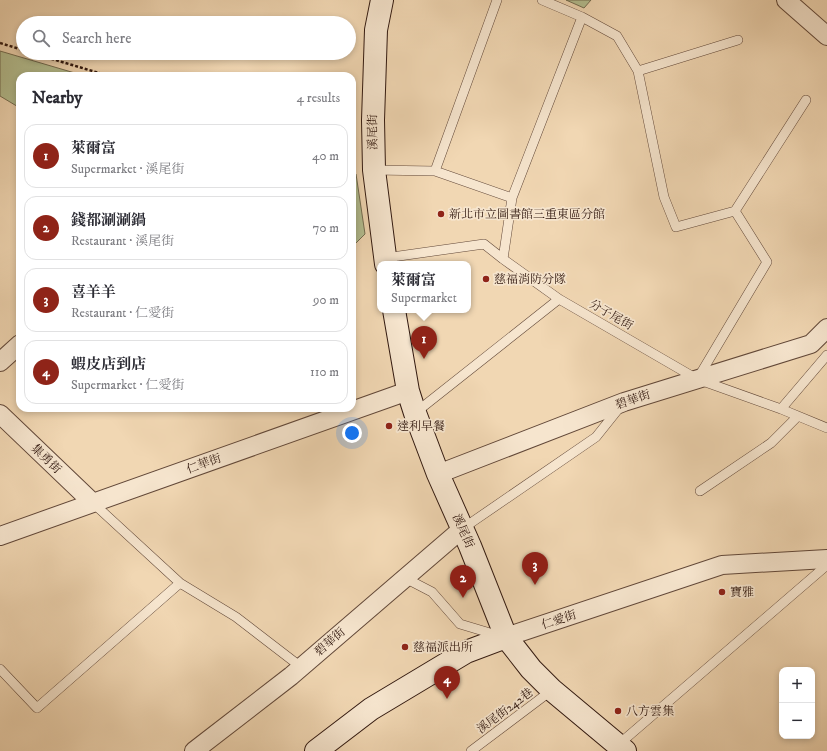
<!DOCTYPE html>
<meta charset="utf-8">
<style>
:root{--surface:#fff;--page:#f7f7f7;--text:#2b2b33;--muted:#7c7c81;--line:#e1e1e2;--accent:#8f2418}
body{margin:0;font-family:"IM FELL DW Pica","Noto Serif TC",serif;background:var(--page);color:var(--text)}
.controls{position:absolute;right:12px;bottom:12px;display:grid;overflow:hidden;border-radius:8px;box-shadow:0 2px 6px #0003}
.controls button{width:36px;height:36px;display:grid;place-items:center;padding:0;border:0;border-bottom:1px solid var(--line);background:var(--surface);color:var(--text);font:20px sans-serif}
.you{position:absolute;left:352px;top:433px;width:14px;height:14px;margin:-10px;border:3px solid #fff;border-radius:50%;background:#1a73e8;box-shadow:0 0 0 6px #1a73e833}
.badge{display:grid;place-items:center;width:26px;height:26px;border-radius:50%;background:var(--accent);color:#fff;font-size:13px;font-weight:700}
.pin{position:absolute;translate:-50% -33px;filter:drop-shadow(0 1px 2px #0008)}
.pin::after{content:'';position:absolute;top:21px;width:14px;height:12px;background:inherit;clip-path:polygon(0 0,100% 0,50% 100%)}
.popup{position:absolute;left:377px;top:261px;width:94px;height:52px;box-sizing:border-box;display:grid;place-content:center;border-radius:8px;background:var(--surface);filter:drop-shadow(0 1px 3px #0005);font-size:13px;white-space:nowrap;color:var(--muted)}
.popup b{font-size:15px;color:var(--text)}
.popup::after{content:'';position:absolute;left:50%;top:100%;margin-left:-8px;border:8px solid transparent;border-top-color:var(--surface)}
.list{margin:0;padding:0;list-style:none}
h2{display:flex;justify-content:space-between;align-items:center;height:52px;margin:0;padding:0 16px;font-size:17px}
h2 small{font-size:13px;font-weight:400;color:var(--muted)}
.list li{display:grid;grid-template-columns:26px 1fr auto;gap:12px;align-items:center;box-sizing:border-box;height:64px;margin:0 8px 8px;padding:0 8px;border:1px solid var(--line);border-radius:12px}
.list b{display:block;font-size:15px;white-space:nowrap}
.list p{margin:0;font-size:13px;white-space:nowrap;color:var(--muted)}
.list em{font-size:13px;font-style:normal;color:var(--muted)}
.icon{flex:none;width:22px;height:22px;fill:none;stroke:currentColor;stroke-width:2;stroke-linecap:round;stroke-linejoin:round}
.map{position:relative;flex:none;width:827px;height:751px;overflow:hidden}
.search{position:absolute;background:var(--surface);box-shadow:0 2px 6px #0003;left:16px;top:16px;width:340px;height:44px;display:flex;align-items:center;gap:10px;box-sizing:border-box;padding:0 14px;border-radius:22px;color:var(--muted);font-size:15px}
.panel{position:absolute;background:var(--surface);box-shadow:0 2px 6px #0003;left:16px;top:72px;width:340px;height:340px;border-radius:12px}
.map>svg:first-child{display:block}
</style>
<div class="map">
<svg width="827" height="751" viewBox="0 0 827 751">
<rect width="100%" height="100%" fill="#f1d7b3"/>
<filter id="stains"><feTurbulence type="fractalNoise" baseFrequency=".005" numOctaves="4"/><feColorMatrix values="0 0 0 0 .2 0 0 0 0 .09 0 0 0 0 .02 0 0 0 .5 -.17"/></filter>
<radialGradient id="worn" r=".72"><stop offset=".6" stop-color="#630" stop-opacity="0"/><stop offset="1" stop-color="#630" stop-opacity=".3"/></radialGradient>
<path fill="#b4bf91" stroke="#736c50" d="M566,0H591L584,8Z
M0,51L85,76H20V108L0,96Z
M352,172L356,174L365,234L352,247Z"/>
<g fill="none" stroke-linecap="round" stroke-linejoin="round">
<defs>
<path id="lane" d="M542,0L582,17L617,36L638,71L664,197L676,227L735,211L767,262L698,378
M638,71L738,40
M374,170L435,171L512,198
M435,171L497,0
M735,211L806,100
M385,258L484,244L503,259L559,299L697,379L781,409L827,428
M503,259L512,198L582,17
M781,409L827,355
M415,413L559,299
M700,491L771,443L798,416
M93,503L180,583L236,617L301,667
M462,529L596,437L620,407
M405,578L432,592L460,624L500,636
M0,669L37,708L180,583
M618,745L827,565
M471,751L552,690"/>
<path id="street" d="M786,0L827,36
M0,362L20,344
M0,414L93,503
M438,474L624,402L811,344L827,328
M0,536L408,391
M506,637L722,565L827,559
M194,751L291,676L462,529"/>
<path id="secondary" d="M382,0L376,30L373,120L374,170L386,264
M394,310L408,391L415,413L438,474L470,546L506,637L531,669L552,690L625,751
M316,751L371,709L466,652L506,637"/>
</defs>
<use href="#lane" stroke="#624839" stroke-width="10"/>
<use href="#street" stroke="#624839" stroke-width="20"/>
<use href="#secondary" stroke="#321910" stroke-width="24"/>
<path stroke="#321910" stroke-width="2.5" stroke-dasharray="3 2" stroke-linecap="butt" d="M0,43L23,50
M32,53L109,76"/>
<use href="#lane" stroke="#f6e5ce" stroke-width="9"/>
<use href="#street" stroke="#f6e5ce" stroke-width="18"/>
<use href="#secondary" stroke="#f6e5ce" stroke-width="22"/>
</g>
<g fill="#8f2418" stroke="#f6e5ce" stroke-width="1.5">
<circle cx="441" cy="214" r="4"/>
<circle cx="486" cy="279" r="4"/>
<circle cx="389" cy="426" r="4"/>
<circle cx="722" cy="592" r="4"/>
<circle cx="405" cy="647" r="4"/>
<circle cx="618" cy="711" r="4"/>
</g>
<g text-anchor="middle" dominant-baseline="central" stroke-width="3.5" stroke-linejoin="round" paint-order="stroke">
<g font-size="12" fill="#321910" stroke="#f6e5ce">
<text transform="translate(373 132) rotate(-91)">溪尾街</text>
<text transform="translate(611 315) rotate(30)">分子尾街</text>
<text transform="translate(633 400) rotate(-19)">碧華街</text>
<text transform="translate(46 459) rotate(44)">集勇街</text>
<text transform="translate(204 464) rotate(-20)">仁華街</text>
<text transform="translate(463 531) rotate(66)">溪尾街</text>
<text transform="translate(559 620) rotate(-18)">仁愛街</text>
<text transform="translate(330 642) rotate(-41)">碧華街</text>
<text transform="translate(505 711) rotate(-37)">溪尾街242巷</text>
</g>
<g font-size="12" fill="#321910" stroke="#f6e5ce" text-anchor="start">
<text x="449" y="214">新北市立圖書館三重東區分館</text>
<text x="494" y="279">慈福消防分隊</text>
<text x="397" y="426">達利早餐</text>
<text x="730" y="592">寶雅</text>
<text x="413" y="647">慈福派出所</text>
<text x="626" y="711">八方雲集</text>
</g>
</g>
<rect width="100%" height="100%" filter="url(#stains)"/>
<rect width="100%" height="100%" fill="url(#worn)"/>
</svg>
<div class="controls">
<button>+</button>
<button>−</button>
</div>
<div class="you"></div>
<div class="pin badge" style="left:424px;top:359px">1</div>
<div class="popup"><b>萊爾富</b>Supermarket</div>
<div class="pin badge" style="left:463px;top:598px">2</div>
<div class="pin badge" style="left:535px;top:585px">3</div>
<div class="pin badge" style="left:447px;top:699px">4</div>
<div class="search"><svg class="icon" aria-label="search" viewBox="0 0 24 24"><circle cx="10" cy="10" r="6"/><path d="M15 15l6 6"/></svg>Search here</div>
<section class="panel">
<h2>Nearby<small>4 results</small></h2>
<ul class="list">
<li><span class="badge">1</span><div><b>萊爾富</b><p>Supermarket · 溪尾街</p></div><em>40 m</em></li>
<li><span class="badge">2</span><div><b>錢都涮涮鍋</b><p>Restaurant · 溪尾街</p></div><em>70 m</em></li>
<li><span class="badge">3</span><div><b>喜羊羊</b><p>Restaurant · 仁愛街</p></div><em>90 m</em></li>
<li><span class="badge">4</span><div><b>蝦皮店到店</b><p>Supermarket · 仁愛街</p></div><em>110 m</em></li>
</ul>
</section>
</div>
